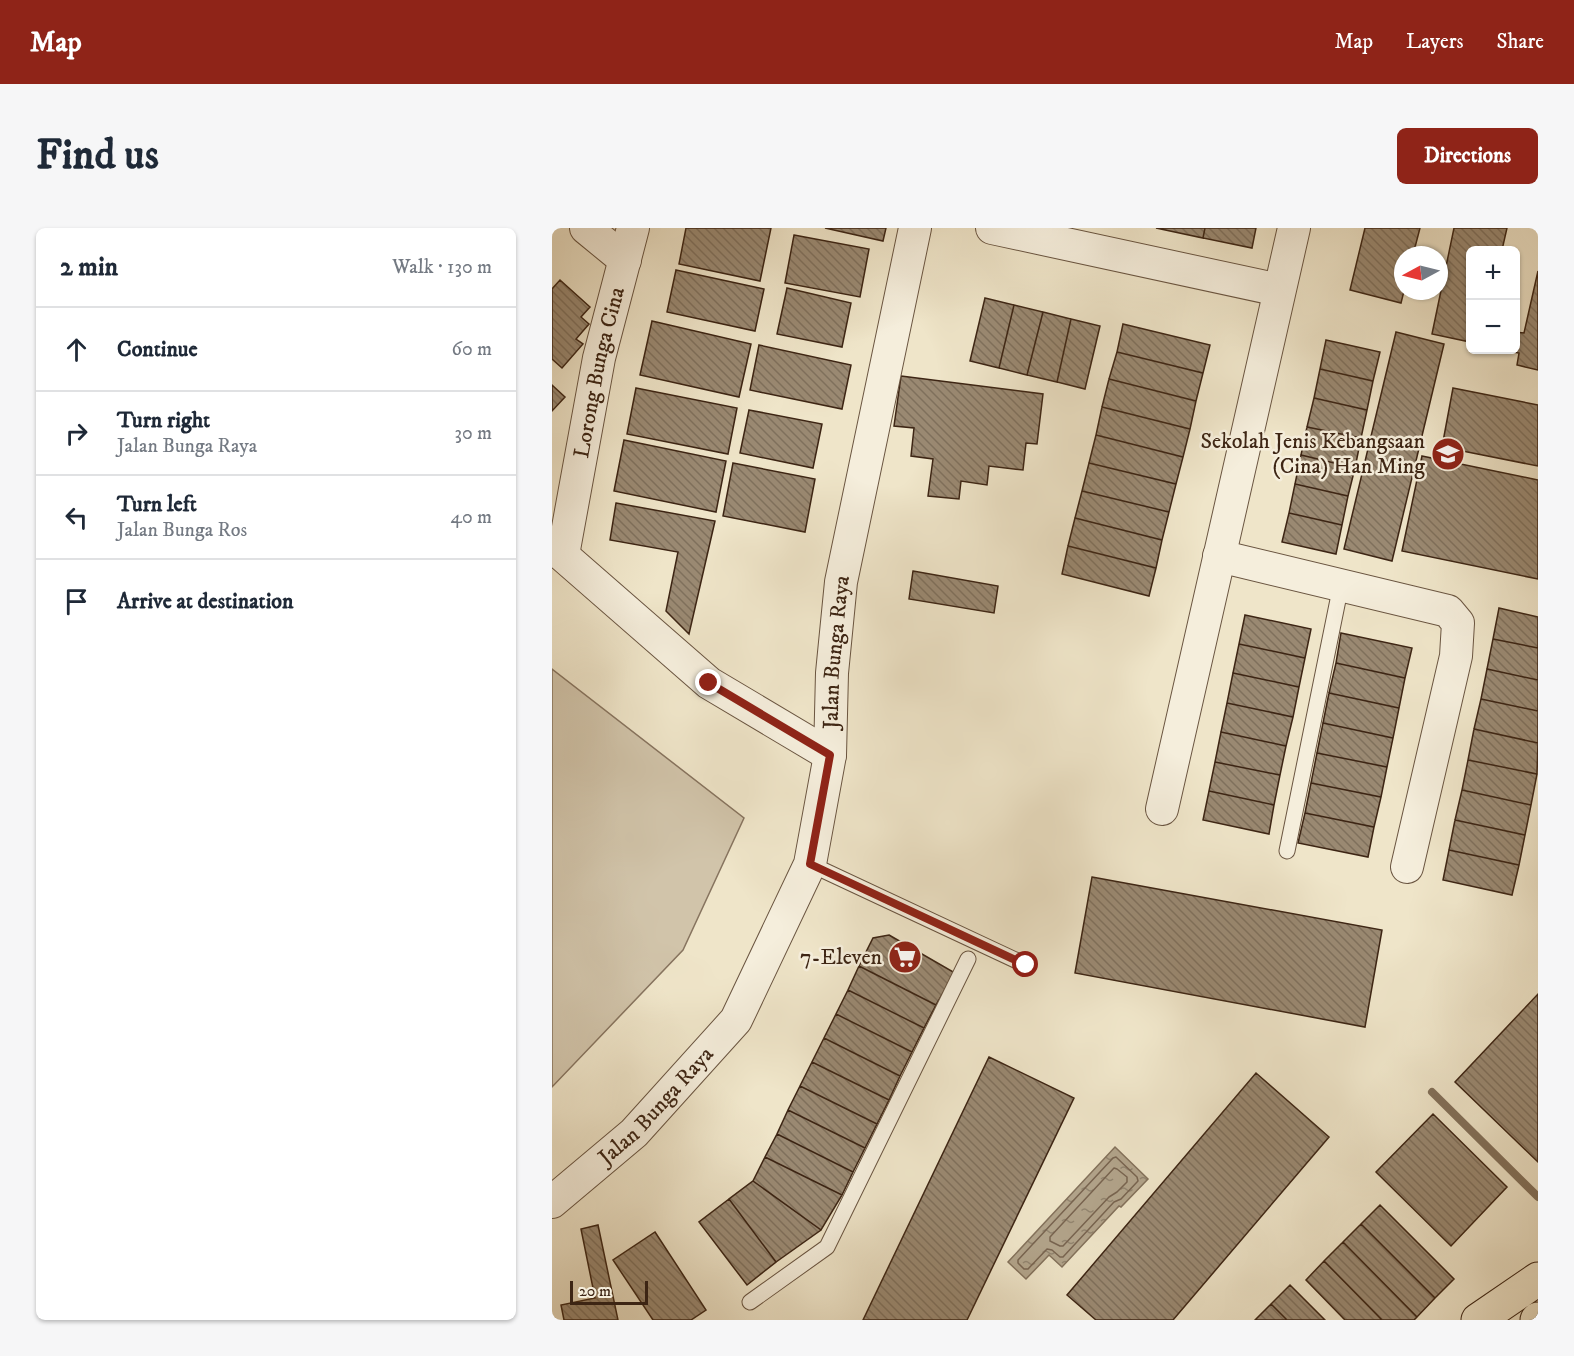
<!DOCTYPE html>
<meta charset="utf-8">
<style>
:root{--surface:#fff;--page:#f6f6f7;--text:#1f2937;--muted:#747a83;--line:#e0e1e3;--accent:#8f2418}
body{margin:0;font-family:"IM FELL DW Pica",serif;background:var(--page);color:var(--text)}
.controls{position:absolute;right:18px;top:18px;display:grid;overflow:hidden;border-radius:9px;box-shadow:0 2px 4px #0004}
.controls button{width:54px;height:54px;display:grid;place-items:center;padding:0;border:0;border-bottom:2px solid var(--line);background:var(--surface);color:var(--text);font:30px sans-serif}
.compass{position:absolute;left:842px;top:18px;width:54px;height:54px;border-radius:50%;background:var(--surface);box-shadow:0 2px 4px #0004;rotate:263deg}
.scale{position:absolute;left:18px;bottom:15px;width:78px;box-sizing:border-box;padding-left:6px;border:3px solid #3d2514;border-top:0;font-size:16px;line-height:21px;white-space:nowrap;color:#3d2514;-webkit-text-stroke:4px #f5eedc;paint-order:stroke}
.stop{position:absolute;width:18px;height:18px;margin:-14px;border:4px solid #8f2418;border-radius:50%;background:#fff}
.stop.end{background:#8f2418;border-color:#fff;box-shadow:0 2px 6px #0008}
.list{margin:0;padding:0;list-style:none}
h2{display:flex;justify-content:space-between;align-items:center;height:78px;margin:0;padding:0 24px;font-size:26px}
h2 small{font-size:20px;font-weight:400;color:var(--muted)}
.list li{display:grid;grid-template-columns:39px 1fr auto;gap:18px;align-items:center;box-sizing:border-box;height:84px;padding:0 24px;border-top:2px solid var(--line)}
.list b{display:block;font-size:22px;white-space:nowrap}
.list p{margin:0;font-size:20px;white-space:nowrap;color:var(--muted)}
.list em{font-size:20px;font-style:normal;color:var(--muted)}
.icon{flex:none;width:33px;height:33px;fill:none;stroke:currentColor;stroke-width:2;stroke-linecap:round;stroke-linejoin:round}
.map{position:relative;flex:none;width:986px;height:1092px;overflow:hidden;border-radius:9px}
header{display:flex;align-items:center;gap:36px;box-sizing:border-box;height:84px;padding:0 30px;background:var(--accent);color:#fff}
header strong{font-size:28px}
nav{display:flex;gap:33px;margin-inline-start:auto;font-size:21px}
.intro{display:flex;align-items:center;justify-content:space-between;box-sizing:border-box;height:144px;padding:0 36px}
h1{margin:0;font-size:42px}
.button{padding:15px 27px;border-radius:9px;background:var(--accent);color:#fff;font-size:21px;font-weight:700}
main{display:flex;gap:36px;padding:0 36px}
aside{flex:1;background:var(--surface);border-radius:9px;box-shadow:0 2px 4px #0004}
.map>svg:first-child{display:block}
</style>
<header>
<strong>Map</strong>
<nav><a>Map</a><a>Layers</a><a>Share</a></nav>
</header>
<div class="intro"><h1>Find us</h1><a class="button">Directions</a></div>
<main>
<aside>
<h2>2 min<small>Walk · 130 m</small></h2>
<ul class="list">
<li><svg class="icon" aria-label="ahead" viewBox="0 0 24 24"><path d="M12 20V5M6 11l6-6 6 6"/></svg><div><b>Continue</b></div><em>60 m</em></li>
<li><svg class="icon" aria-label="right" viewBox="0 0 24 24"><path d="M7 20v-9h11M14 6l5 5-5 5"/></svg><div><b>Turn right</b><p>Jalan Bunga Raya</p></div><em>30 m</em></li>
<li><svg class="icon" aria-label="left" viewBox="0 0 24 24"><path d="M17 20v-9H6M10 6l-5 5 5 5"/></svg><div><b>Turn left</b><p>Jalan Bunga Ros</p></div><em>40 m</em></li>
<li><svg class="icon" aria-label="arrive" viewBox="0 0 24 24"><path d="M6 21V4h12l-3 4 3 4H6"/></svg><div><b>Arrive at destination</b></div></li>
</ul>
</aside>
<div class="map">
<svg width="986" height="1092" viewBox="0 0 986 1092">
<defs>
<pattern id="water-ripples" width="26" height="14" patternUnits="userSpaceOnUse" patternTransform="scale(1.5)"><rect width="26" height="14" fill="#b2a48b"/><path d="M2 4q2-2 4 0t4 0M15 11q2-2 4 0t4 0" fill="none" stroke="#928570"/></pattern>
<pattern id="building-back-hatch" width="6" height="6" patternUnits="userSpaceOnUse" patternTransform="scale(1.5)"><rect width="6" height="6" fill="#9a8972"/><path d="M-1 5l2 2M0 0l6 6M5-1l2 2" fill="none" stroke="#7f705c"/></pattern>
</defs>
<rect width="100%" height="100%" fill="#efe5c9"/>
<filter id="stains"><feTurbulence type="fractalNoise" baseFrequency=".00333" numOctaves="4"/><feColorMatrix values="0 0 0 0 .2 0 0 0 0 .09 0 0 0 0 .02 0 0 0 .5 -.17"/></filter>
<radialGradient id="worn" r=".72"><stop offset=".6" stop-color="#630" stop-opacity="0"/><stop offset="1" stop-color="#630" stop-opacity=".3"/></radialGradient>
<path fill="#d1c4aa" stroke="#87745f" stroke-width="1.5" d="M0,441L192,590L131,722L0,859Z"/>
<path fill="url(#water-ripples)" stroke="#83715b" stroke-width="1.5" d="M563,919L596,951L569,979L567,978L510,1039L497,1027L474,1051L456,1034Z"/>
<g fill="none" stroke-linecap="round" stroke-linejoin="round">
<path stroke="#786450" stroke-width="1.5" d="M564,929L585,949L586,953L569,971L562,974L511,1029H508L500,1022L495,1021L476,1041H472L466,1035V1032L561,930Z
M562,940L565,941L575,949V954L565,964L557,969L511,1018H508L498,1013V1009Z"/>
<path stroke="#83715b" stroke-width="8" d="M880,864L986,969"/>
</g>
<path fill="url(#building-back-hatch)" stroke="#3d2514" stroke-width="1.5" d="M134,0H219L208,53L127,36Z
M273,0H334L331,13Z
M604,0H653L651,10Z
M653,0H704L700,20L651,10Z
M813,0H868L861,27H851V63H852L849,75L798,62Z
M902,0H955L950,22H918V114L880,106Z
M242,7L317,21L308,69L233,55Z
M124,42L212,61L203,103L115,84Z
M986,43V142L965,137L967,125L951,122H963V104L972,105Z
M8,52L38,79L29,89L37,96L24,111L31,116L10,140L0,131V61Z
M235,60L299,75L290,119L225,106Z
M433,70L462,77L447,140L418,133Z
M462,77L491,84L475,147L447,140Z
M491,84L519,91L505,154L475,147Z
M519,91L548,98L533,161L505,154Z
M100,93L199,116L187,169L88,147Z
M571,96L658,117L651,145L565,124Z
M844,104L892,116L840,333L792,321Z
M774,112L828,124L821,153L768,141Z
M207,117L299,137L290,181L198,162Z
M565,124L651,145L644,173L557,151Z
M768,141L821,153L815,182L762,170Z
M349,148L491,166L485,216L474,215L471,242L437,238L435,257L409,253L407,271L376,268L381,231L359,228L362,200L342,198Z
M557,151L644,173L638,201L550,179Z
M0,157L13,169L0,183Z
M84,160L185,180L176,226L75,206Z
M901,160L986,177V238L890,219Z
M762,170L815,182L809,210L755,199Z
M550,179L638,201L631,229L544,207Z
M197,182L270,196L261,240L188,225Z
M755,199L809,210L803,240L749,227Z
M544,207L631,229L624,256L537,235Z
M72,212L174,233L164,284L62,263Z
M749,227L803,240L796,268L743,256Z
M870,228L986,252V351L850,323Z
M181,235L263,251L253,304L171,288Z
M537,235L624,256L617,284L530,263Z
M743,256L796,268L790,297L737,285Z
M530,263L617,284L610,312L523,290Z
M64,275L163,293L137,406L114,383L126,324L58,312Z
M737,285L790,297L784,326L730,314Z
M523,290L610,312L604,340L516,318Z
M516,318L604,340L597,368L510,346Z
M361,343L446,358L442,385L357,371Z
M947,380L986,389V420L941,411Z
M693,387L759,401L753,430L687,416Z
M789,405L860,420L853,450L784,435Z
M941,411L986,420V452L935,441Z
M687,416L753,430L747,459L681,445Z
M784,435L853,450L847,480L777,465Z
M935,441L986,452V483L929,471Z
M681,445L747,459L741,489L675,475Z
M777,465L847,480L841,510L771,495Z
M929,471L986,483V515L922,501Z
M675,475L741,489L734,518L669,504Z
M771,495L841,510L835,539L765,525Z
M922,501L986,515L985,546L916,532Z
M669,504L734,518L728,547L663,534Z
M765,525L835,539L829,569L759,555Z
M916,532L985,546L979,577L910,562Z
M663,534L728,547L722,577L657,563Z
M759,555L829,569L822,599L753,585Z
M910,562L979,577L973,607L903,592Z
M657,563L722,577L717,606L651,592Z
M753,585L822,599L816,629L746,615Z
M903,592L973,607L967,637L897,622Z
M897,622L967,637L960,667L891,652Z
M540,649L830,702L813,799L523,745Z
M337,707L403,745L384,777L307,738L321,710Z
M307,738L384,777L372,800L296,762Z
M296,762L372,800L360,824L284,786Z
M986,766V934L903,854Z
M284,786L360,824L348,848L272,810Z
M272,810L348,848L337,872L260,834Z
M437,829L522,870L415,1092H311Z
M260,834L337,872L325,896L248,858Z
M704,845L777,909L621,1092H544L515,1067Z
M248,858L325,896L313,920L236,882Z
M236,882L313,920L301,944L225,906Z
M881,886L955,959L899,1018L824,944Z
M225,906L301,944L290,967L213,929Z
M213,929L290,967L269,1002L201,953Z
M201,953L269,1002L224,1034L177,971Z
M177,971L224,1034L195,1057L147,994Z
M828,977L902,1051L883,1070L809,996Z
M809,996L883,1070L865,1089L791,1014Z
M46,997L66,1092H12L9,1077L43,1070L29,1001Z
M103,1004L154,1082L139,1092H101L61,1032Z
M791,1014L865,1089L862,1092H830L772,1033Z
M772,1033L830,1092H793L754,1052Z
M738,1057L773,1092H735L719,1076Z
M719,1076L735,1092H703Z"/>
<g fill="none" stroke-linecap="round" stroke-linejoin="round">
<defs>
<path id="service" d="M735,623L789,357
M258,636L474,737
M198,1074L275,1019L416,731"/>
<g id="minor">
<path d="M34,0L73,32"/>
<path d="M440,0L727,62"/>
<path d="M0,318L157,455L278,527"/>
<path id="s1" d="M11,327L47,130L81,0"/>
<path d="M667,328L896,383L906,395L904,428L855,639"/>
<path d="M610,581L742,0"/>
<path id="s2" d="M0,974L82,905L184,792L258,636L278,527L280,445L289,354L363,0"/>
</g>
<path id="primary" d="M926,1092L986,1051
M985,1092L986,1091"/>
</defs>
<use href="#service" stroke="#6a5541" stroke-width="17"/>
<use href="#minor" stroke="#6a5541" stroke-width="34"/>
<use href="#primary" stroke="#3d2514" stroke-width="35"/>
<use href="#service" stroke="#f5eedc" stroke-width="15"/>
<use href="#minor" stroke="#f5eedc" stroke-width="32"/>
<use href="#primary" stroke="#efe5c9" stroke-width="33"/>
</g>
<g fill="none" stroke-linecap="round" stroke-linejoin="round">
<path stroke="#8f2418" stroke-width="8" d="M157,455L278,527L258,636L474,737"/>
</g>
<defs>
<symbol id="school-disc" viewBox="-11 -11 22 22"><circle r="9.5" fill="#8f2418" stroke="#f5eedc"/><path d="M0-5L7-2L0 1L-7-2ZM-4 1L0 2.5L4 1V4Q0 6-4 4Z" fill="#fff"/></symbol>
<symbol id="supermarket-disc" viewBox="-11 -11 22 22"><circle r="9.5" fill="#8f2418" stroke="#f5eedc"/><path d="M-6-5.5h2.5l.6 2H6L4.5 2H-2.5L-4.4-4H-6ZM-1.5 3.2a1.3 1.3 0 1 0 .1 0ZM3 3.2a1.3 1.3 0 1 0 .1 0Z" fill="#fff"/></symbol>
</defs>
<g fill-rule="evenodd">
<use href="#school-disc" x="877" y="207" width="38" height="38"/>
<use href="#supermarket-disc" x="334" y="710" width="38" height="38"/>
</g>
<g text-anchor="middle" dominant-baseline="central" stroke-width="5" stroke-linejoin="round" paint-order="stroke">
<g font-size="22" fill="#3d2514" stroke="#f5eedc">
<text stroke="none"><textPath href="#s1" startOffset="186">Lorong Bunga Cina</textPath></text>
<text stroke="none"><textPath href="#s2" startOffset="646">Jalan Bunga Raya</textPath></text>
<text stroke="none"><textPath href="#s2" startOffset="142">Jalan Bunga Raya</textPath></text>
</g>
<g font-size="22" fill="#3d2514" stroke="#f5eedc" text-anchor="end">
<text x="873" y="213">Sekolah Jenis Kebangsaan<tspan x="873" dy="25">(Cina) Han Ming</tspan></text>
<text x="330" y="729">7-Eleven</text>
</g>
</g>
<rect width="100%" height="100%" filter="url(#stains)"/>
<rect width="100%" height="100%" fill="url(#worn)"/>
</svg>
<div class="controls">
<button>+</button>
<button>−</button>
</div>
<svg class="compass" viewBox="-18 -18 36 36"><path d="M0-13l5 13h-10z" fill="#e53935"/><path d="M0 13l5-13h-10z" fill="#747a83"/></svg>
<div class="scale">20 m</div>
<div class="stop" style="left:474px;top:737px"></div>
<div class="stop end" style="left:157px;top:455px"></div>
</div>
</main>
